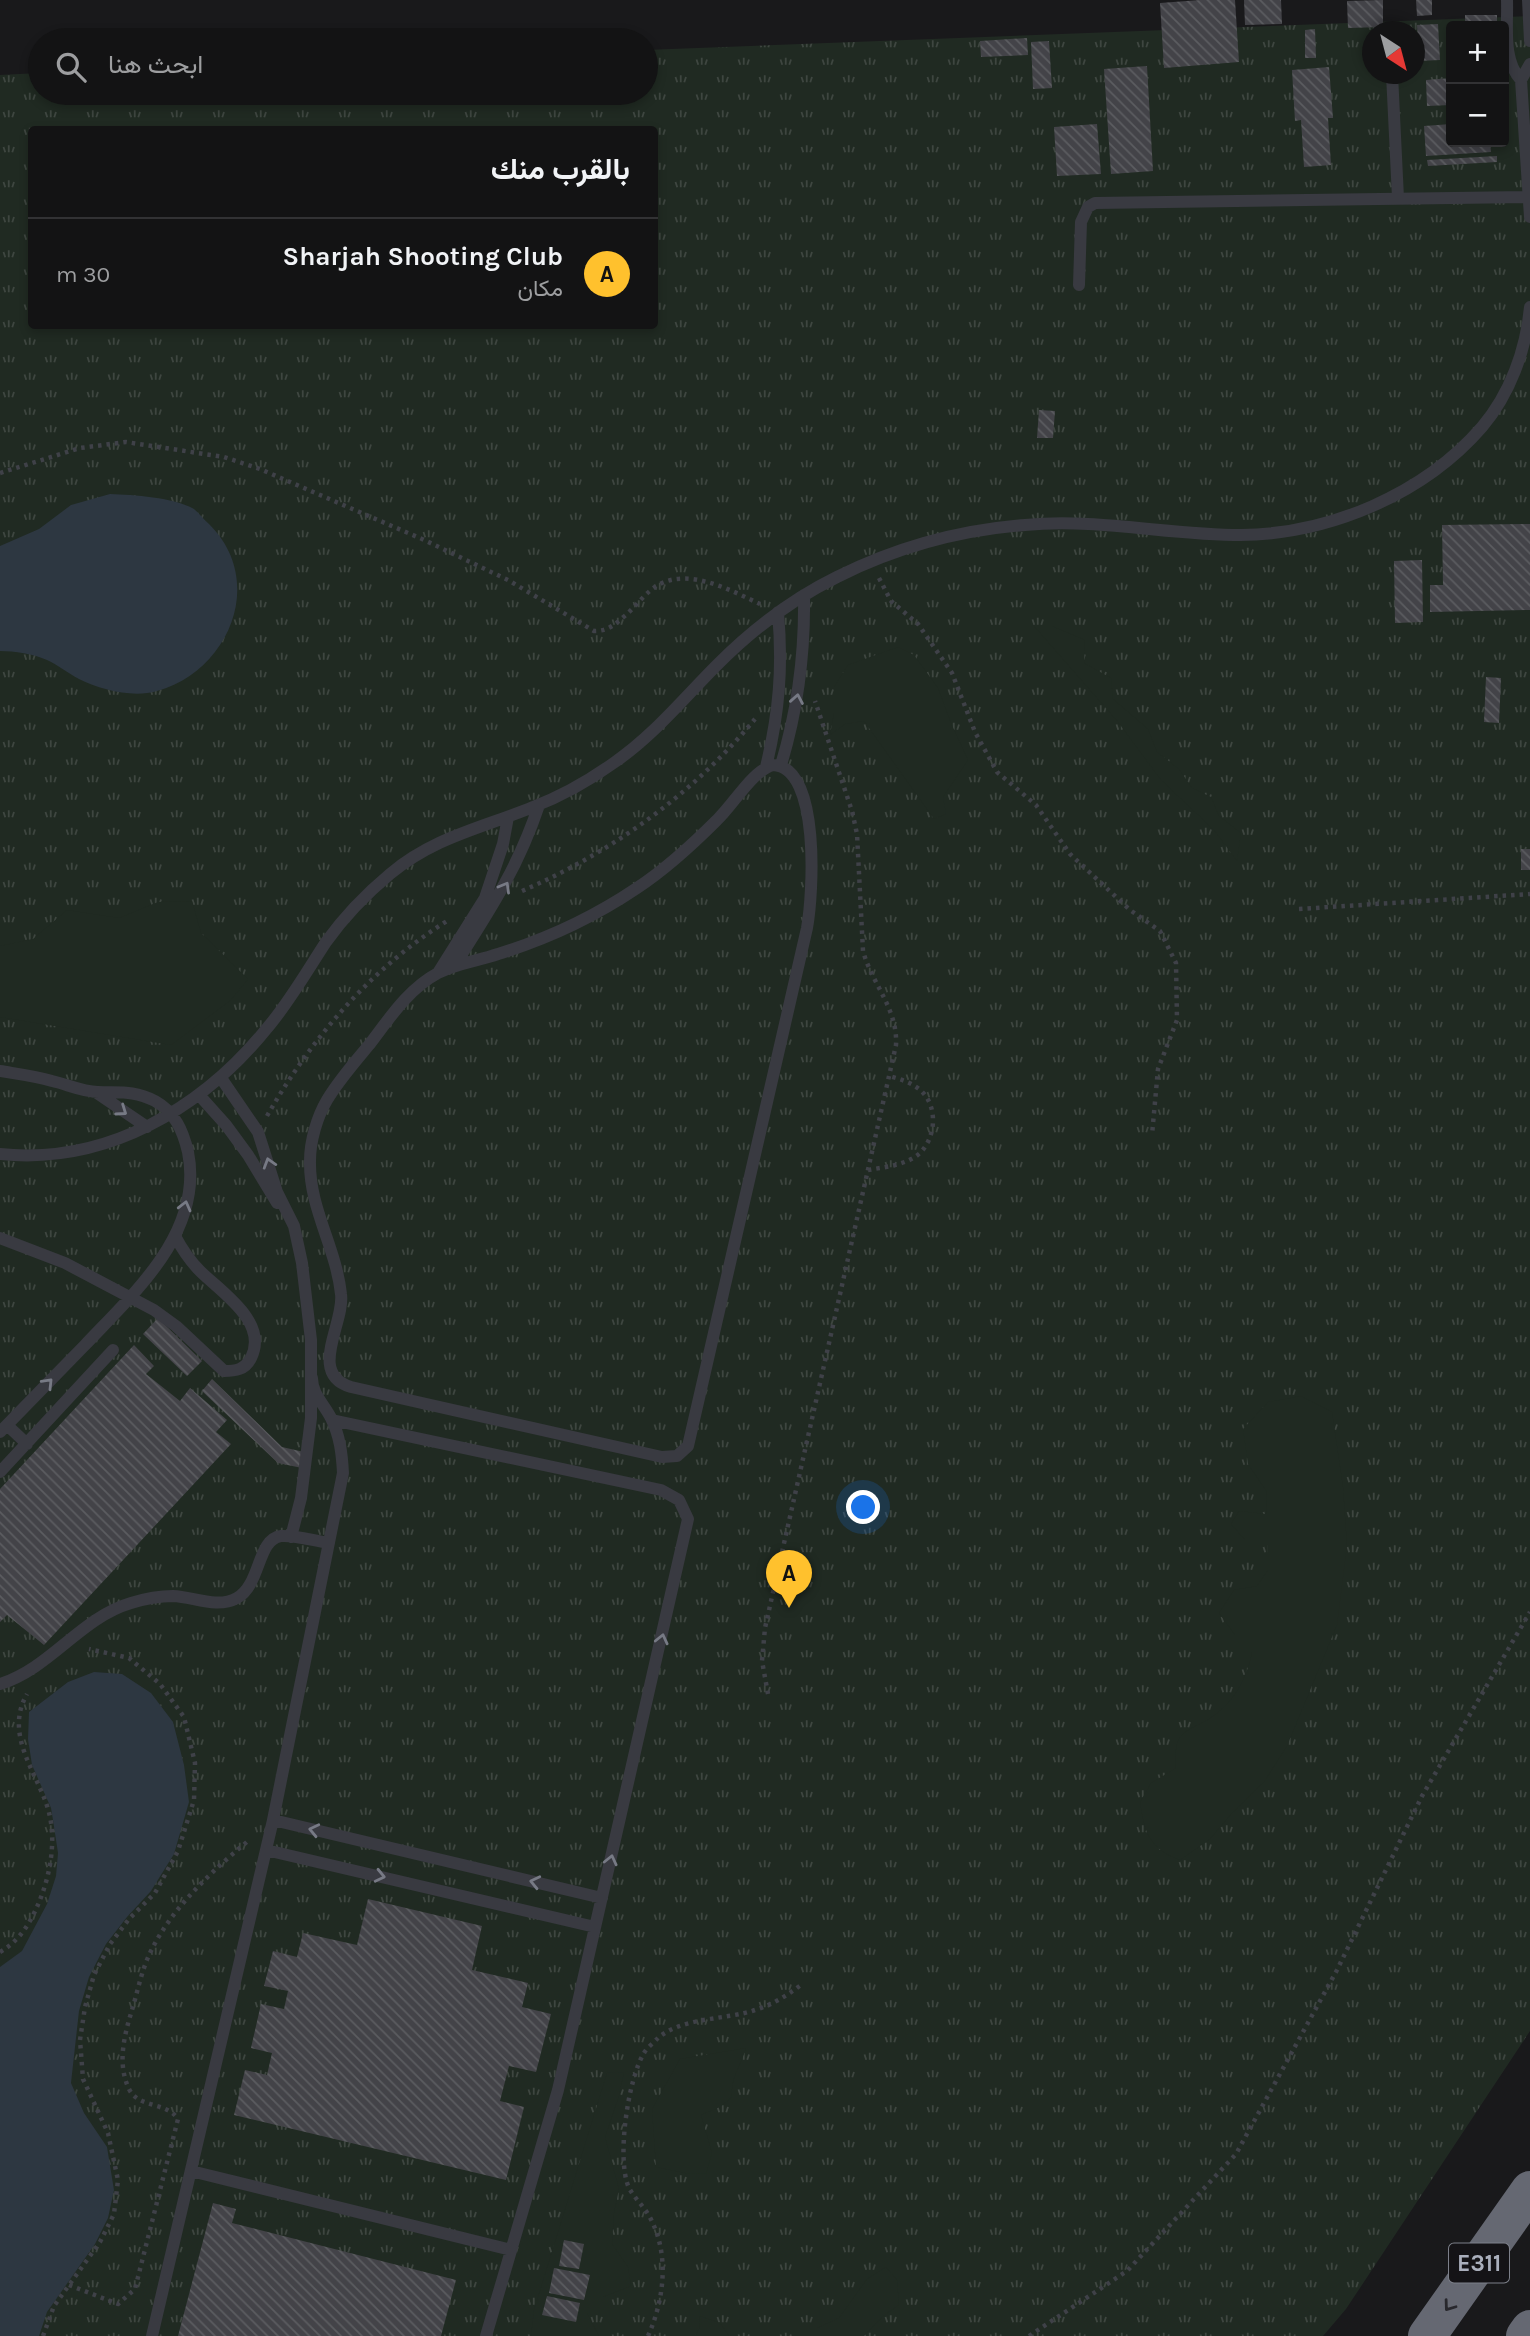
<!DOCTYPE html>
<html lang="ar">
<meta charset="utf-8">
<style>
:root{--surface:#131314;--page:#1c1c1d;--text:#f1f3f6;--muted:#9d9ea0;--line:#323234;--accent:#ffc12d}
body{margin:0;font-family:Karla,Vazirmatn,sans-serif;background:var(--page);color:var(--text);direction:rtl}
.controls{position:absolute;right:21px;top:21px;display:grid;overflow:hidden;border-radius:7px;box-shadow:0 4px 10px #0003}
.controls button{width:63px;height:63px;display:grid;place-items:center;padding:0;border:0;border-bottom:2px solid var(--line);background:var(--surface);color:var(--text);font:35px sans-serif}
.compass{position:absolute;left:1362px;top:21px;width:63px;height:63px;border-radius:50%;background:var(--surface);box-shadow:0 4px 10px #0003;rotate:144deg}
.you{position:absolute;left:864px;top:1508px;width:24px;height:24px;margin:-18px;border:5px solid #fff;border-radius:50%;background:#1a73e8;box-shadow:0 0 0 10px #1a73e833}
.badge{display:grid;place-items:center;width:46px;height:46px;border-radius:50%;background:var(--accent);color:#111;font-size:23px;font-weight:700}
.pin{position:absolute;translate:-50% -58px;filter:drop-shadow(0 2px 4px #0008)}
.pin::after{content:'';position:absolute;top:37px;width:24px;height:21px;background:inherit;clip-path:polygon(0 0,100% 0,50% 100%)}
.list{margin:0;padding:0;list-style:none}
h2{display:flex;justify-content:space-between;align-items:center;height:91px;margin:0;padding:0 28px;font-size:30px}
h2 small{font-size:23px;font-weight:400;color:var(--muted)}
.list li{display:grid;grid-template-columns:46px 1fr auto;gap:21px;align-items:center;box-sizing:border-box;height:112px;padding:0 28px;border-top:2px solid var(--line)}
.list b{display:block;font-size:26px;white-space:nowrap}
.list p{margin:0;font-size:23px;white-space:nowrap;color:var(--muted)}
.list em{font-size:23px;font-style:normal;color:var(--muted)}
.icon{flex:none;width:38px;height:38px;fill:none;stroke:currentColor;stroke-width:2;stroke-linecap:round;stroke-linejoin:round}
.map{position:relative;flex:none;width:1530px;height:2336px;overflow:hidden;direction:ltr}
.search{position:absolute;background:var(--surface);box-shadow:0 4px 10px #0003;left:28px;top:28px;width:630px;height:77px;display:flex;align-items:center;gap:18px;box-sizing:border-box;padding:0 24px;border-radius:38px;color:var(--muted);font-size:26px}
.panel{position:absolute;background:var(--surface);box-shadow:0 4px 10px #0003;left:28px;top:126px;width:630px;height:203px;border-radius:7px;direction:rtl}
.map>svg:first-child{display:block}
</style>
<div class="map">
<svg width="1530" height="2336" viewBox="0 0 1530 2336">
<defs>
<pattern id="grass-tufts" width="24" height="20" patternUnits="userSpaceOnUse" patternTransform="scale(1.75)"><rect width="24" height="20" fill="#202a22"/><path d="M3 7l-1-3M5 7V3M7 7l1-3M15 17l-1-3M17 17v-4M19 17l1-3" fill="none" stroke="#3e4640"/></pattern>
<pattern id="building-back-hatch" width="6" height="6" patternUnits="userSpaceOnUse" patternTransform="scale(1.75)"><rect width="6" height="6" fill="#434348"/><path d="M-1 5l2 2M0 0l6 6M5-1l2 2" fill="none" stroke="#5b5c60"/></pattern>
</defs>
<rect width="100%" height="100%" fill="#19191b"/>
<path fill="url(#grass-tufts)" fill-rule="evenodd" d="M1530,16V2031L1346,2309L1323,2336H0V75L40,73V93H646V50ZM1451,26H1504V142H1451ZM1372,32H1414V74H1372ZM32,130H654V326H32Z"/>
<path fill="#202a22" d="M1034,626H1052L1085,640L1084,663L1111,678L1113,699L1148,729L1157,752L1179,769L1192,788L1211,797L1219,816L1241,833L1237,861L1214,830L1161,780L1118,722Z
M898,647L914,655L938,688L951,723L968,760L943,797L946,814L934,819L864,721L845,724L830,735L834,713V687L848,665Z
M192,901L201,933L248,979L231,1000L171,1045L0,1017V946L33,939L67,910L119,918L158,902Z
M1301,1396L1332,1412L1343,1487L1347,1545L1337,1625L1287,1746L1264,1782L1231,1814L1210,1839L1180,1860C1149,1848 1145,1834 1140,1802L1151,1783L1176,1768C1176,1758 1174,1744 1181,1736C1187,1729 1201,1724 1209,1719C1233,1704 1247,1679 1252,1652L1235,1635L1219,1613L1234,1590L1257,1586L1268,1570V1540H1245L1231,1524L1239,1511L1266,1514L1267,1492L1248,1464L1243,1429L1268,1402Z
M746,2048C741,2066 730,2078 732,2097L720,2107L701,2115L712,2153L706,2174L685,2173L656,2167L652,2109L680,2059Z
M624,2072L619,2096L605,2137L619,2189L614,2213L612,2244L628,2267L631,2286L603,2297L587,2313L599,2336H531L534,2310L607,2073Z
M886,2267L897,2280L899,2305L883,2316L864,2336H817V2328L839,2318L867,2279Z
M700,2316L720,2323L729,2336H695L699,2329Z"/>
<path fill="#2d3741" d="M110,494C134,495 173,497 194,509C199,513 204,520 209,524C267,581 229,671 157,691C133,698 101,690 79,679C68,673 58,665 47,660C34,654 14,651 0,651V546L39,529L71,505Z
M94,1672L122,1674L151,1693L173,1722L184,1765L189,1802L174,1854L151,1891L127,1917L106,1944L89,1977L79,2011L71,2083L84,2113L107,2147L114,2190L108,2218L95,2244L47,2312L39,2336H0V1967L22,1951L47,1904L56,1876L58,1853L53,1820L51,1808L32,1765L28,1739L29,1712L68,1682Z"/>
<path fill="url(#building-back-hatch)" d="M1200,0H1235L1239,62L1164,68L1160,3Z
M1244,0H1281L1282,24L1245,25Z
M1383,0V27L1348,28L1347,1Z
M1416,0H1432V15L1417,16Z
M1465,15H1497V26H1465Z
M1438,24L1440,60L1419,61L1417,25Z
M1315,29L1316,58H1305V30Z
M1027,38L1028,55L981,57L980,41Z
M1049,41L1052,88L1033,89L1031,42Z
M1147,66L1153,171L1111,174L1104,69Z
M1329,67L1333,118H1328L1331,165L1304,167L1301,120L1295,121L1292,70Z
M1451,78V105L1427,106L1426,80Z
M1097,124L1101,174L1057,176L1054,127Z
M1451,124V142H1490L1491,152L1426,156L1424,126Z
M1497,156V162L1428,166L1427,160Z
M1039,410L1055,411L1053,438H1037Z
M1530,524V610L1430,612V585H1443L1442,525Z
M1422,560L1423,622L1395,623L1394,561Z
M1486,677L1501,678L1499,723L1484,722Z
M1521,849H1530V870H1521Z
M158,1318L202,1361L187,1376L143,1334Z
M134,1345L154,1366L146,1374L180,1401L190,1388L227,1420L216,1432L231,1444L44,1645L7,1615L0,1622V1489Z
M212,1379L282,1447L304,1452L302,1468L278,1463L202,1391Z
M368,1899L482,1926L472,1970L528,1983L522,2007L551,2014L536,2072L509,2066L500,2101L524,2107L506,2180L234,2115L245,2070L267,2075L272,2053L251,2048L261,2004L284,2009L288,1991L264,1986L273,1951L297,1957L303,1933L357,1945Z
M213,2203L236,2209L232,2223L456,2280L441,2336H178Z
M564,2240L584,2244L579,2269L559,2266Z
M554,2268L590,2275L584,2300L549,2293Z
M547,2296L580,2303L576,2322L542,2315Z"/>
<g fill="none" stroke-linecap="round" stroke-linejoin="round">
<path stroke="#3f4148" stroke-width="4.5" stroke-dasharray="3.5 5" stroke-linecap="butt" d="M0,473L80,448L126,442L224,457L260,469L422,539L508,580L594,631C609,631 615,624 626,615C636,606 646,592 658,585C689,567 732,591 760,604
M879,578L891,601L918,624L952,673L975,732L997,772L1036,805L1070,854L1130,910L1160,931L1176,963L1177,1020L1158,1069L1152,1135
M522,891C612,852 692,795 755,719
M1299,909L1530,894
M267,1116C311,1039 370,969 447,921
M868,1170C885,1167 907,1165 920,1153C937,1136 938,1104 919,1089C910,1082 900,1079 889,1076
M768,1694L762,1661L765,1628L896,1045C898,1009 872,984 863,951L857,834L852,811L815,701
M0,1952C18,1942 29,1925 37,1907C49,1880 56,1846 50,1817C42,1777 2,1738 27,1694
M69,2285L118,2304L135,2289L178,2119C167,2102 138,2108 129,2089C117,2064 124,2036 132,2010C138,1990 142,1968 152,1949C173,1907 212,1871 248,1841
M43,2336L54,2306L100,2242L114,2214L118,2180L108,2133L83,2079L80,2040L85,2007L94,1975L110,1944L129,1919L155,1893L178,1851L194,1800L195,1763L184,1717L160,1684L129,1658L89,1649
M648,2336C665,2298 670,2251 648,2214C642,2205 634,2197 629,2188C616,2160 628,2079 644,2053C647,2048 654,2042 658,2038C682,2017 726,2020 755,2010C772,2005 786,1996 801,1985
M1029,2336L1127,2271L1236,2154L1337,1970L1422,1796L1530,1612"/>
<path stroke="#393a41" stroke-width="12" d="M1507,0C1508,26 1502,60 1521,80L1530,217
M1528,0L1530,41
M1392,74L1398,198
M1521,80L1530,64
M1079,285L1081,222L1088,207L1095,203L1530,197
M773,765C821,767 813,895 807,928L688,1446L677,1456L662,1457L351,1387C307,1374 345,1323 341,1294C336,1247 309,1208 310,1161C310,1141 317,1117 327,1100C339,1080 354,1063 369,1045C389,1019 408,989 438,973C457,963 478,961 498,954C547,939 594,917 637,888C666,869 692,845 717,820C734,804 752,771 773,765Z
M781,765C798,709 805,654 804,595
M766,767C779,713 783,668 778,612
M455,965C490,910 518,868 539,805
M438,973L485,898L503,844L508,817
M0,1071C18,1074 35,1076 52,1081C66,1084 83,1092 98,1092C120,1093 133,1090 155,1101C175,1112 183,1131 188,1152C204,1232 134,1293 85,1345C57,1374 28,1403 0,1432
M221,1078L258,1132L277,1192L294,1226L302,1263L311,1340V1418L301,1498L291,1537
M97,1093L147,1127
M200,1096L226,1125L248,1155L277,1203
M0,1154C107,1165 203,1108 268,1027C290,1001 307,971 326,942C344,917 366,894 390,874C434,837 482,828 533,807C562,796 590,780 615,762C654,735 683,699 717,665C752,630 792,599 837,577C895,548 960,530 1025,525C1097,518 1169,535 1241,535C1329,534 1423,495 1482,427C1510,394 1526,350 1530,307
M0,1238L65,1263L154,1310L176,1326L224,1371C235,1371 245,1370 251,1358C269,1322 221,1292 200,1271C190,1261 182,1249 175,1236
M332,1420L661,1490L679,1500L688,1519L558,2090L486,2336
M7,1425L27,1444
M0,1472L113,1350
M0,1684C51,1668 80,1618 131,1603C144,1599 159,1596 173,1596C194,1597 217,1609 237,1598C261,1585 257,1539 281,1536C296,1535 314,1541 329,1543
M273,1820L602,1898
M266,1850L595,1927
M191,2171L511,2250
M152,2336L273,1820L343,1473C342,1454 340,1436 331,1418C324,1404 312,1394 312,1378"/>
<path stroke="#656872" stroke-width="38" d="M1427,2336L1530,2190
M1525,2336L1530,2329"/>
</g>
<defs><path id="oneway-chevron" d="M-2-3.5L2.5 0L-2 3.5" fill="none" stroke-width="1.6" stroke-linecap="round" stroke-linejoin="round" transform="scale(1.75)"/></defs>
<g stroke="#777a85">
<use href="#oneway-chevron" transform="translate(797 699) rotate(-80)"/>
<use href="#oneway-chevron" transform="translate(505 887) rotate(-60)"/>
<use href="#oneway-chevron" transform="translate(122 1111) rotate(35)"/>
<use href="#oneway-chevron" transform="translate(269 1163) rotate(-107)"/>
<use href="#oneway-chevron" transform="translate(185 1206) rotate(-76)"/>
<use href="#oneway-chevron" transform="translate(48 1383) rotate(-46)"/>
<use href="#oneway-chevron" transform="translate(662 1639) rotate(-77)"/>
<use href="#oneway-chevron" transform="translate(314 1830) rotate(-167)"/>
<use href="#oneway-chevron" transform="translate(611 1860) rotate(-77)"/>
<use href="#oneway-chevron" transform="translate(380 1876) rotate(13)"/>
<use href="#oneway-chevron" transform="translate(535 1882) rotate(-167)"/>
</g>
<use stroke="#28282d" href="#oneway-chevron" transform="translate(1449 2306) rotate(126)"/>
<g text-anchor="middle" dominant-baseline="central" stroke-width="5" stroke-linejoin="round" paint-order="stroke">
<rect fill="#141316" stroke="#7d808a" stroke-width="2" x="1449" y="2243.5" width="60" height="39" rx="5"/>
<g font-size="23" font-weight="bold" fill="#aaafbc">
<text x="1479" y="2263">E311</text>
</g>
</g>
</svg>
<div class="controls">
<button>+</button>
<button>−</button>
</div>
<svg class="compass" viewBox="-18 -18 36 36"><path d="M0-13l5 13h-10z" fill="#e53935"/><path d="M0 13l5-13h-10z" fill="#9d9ea0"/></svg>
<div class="you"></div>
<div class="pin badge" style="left:789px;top:1608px">A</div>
<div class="search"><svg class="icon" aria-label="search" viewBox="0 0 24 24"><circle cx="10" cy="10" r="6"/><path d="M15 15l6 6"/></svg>ابحث هنا</div>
<section class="panel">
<h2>بالقرب منك<small></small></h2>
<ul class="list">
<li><span class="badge">A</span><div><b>Sharjah Shooting Club</b><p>مكان</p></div><em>30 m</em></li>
</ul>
</section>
</div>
